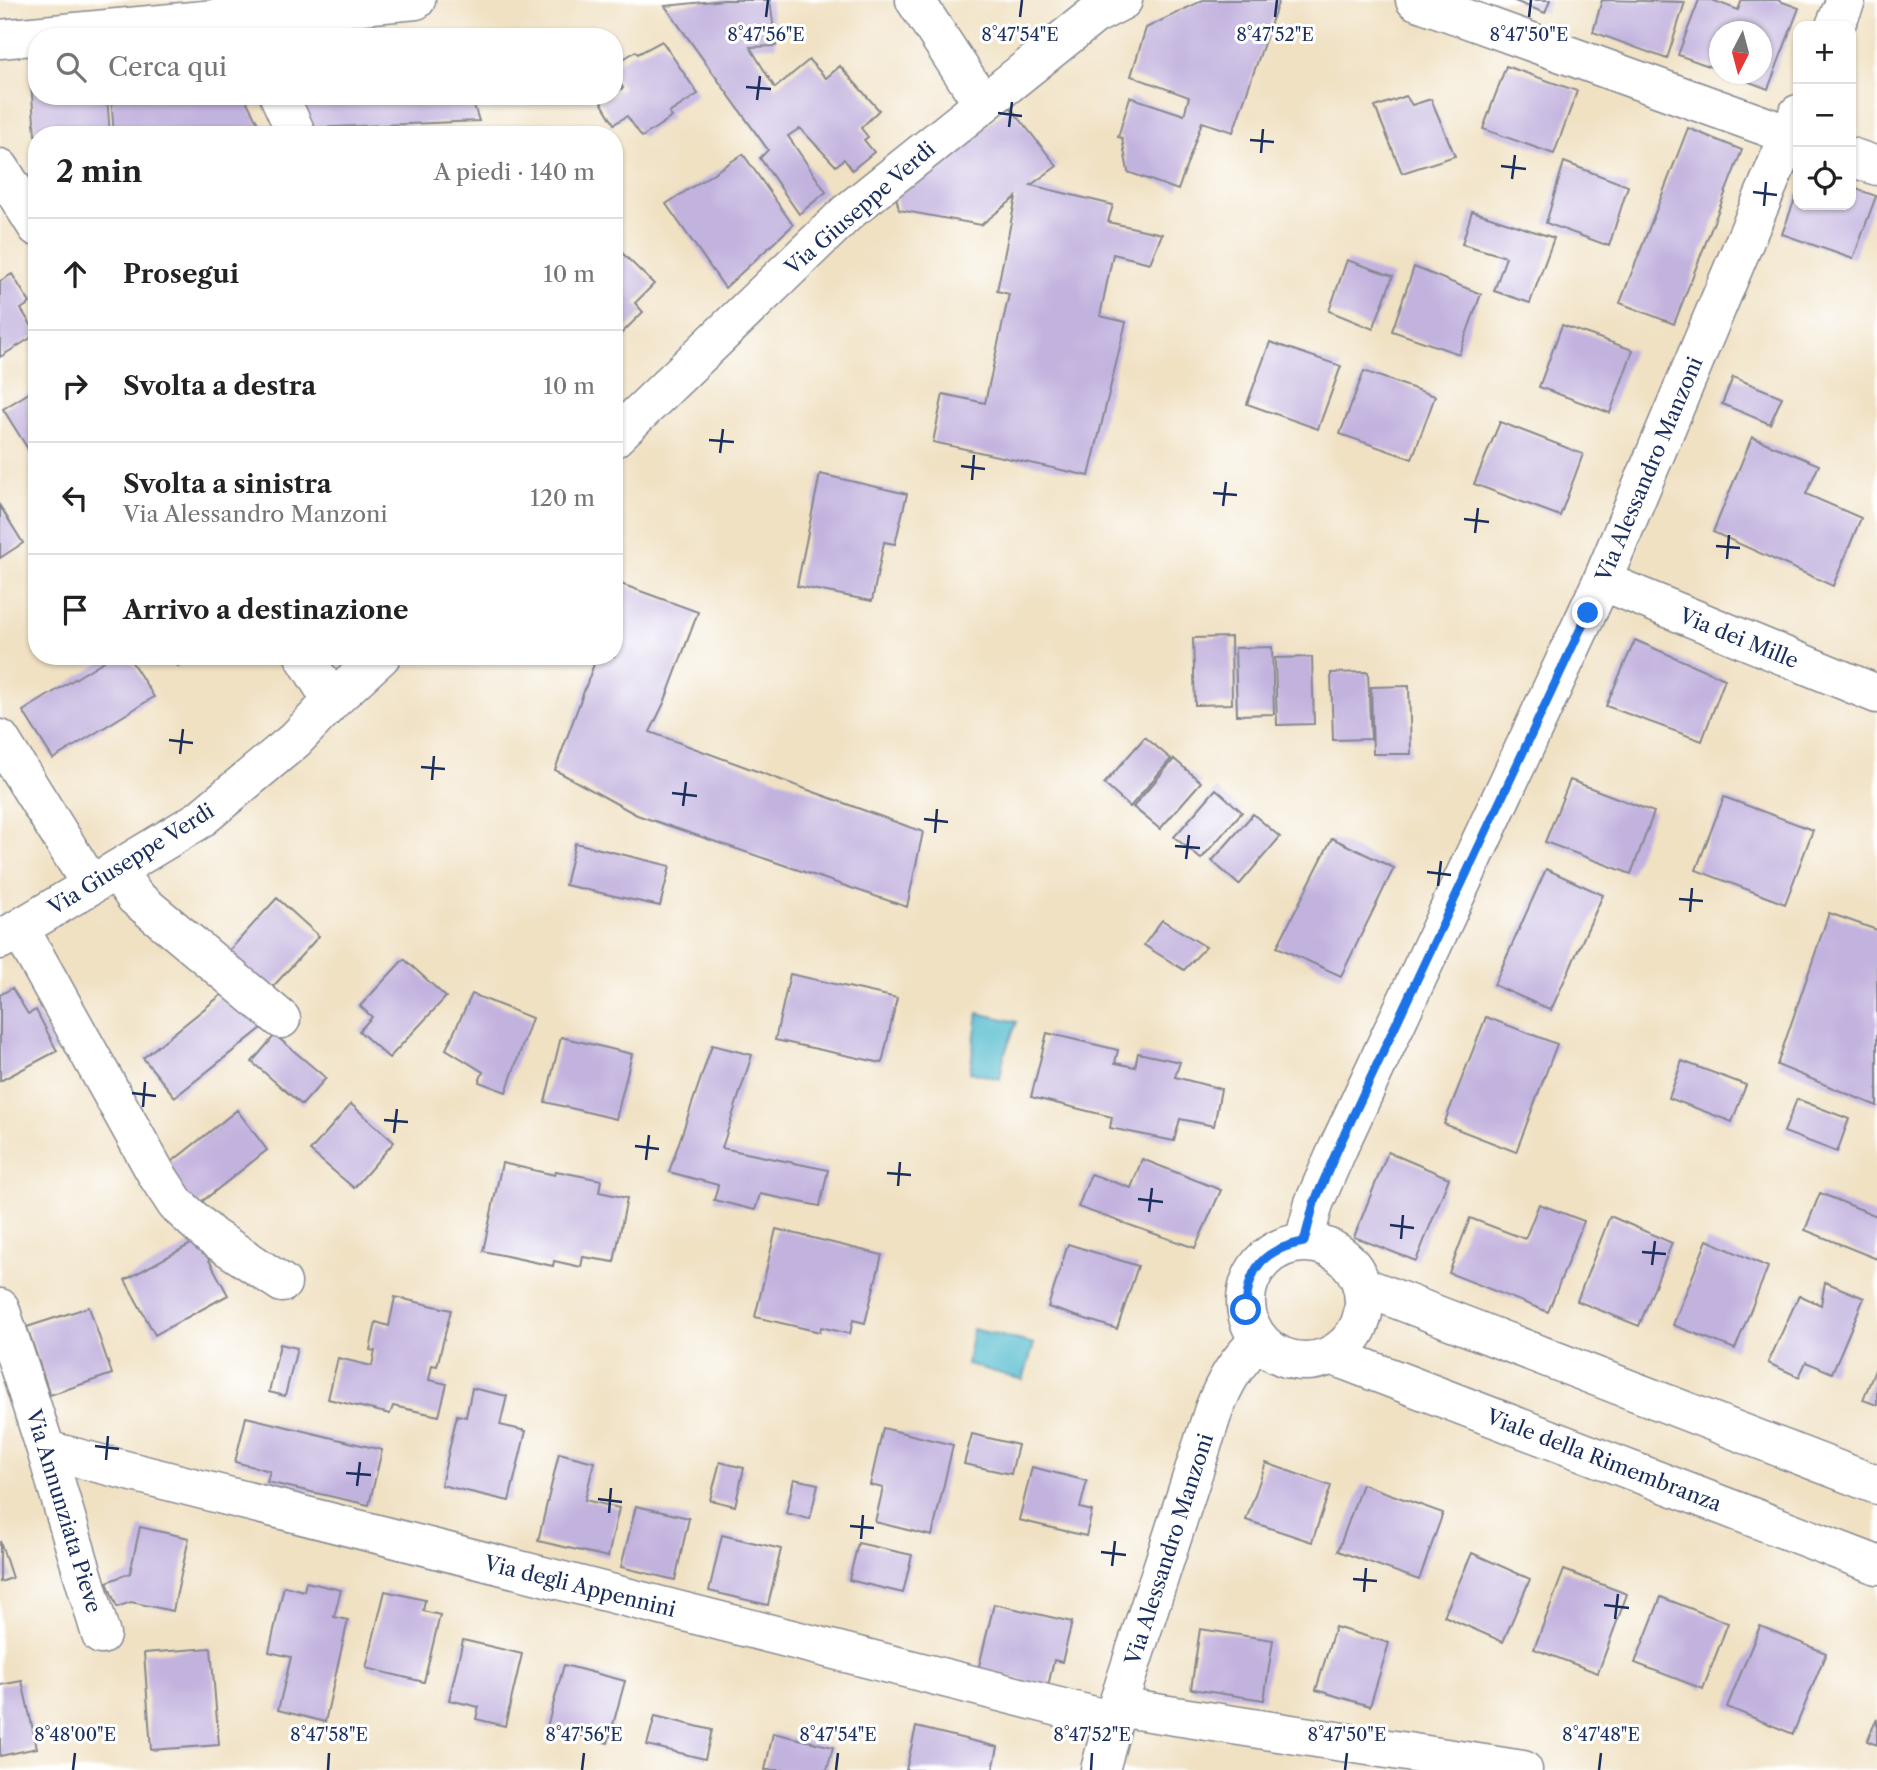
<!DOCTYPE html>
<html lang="it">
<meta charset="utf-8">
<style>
:root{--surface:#fff;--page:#f2f2f2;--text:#222;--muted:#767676;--line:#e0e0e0}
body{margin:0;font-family:"Libre Caslon Text",serif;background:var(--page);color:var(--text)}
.controls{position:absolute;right:21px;top:21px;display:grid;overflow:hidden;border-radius:14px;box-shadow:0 2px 5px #0004}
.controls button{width:63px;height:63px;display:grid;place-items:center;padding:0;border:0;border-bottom:2px solid var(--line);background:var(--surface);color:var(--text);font:35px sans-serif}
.compass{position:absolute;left:1709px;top:21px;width:63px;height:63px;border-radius:50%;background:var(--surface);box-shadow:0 2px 5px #0004;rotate:186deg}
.stop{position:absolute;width:21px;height:21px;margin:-16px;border:5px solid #1a73e8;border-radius:50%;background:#fff}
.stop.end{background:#1a73e8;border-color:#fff;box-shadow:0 2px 7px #0008}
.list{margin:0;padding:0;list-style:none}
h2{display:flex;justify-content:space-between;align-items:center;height:91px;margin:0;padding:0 28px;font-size:30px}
h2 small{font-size:23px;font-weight:400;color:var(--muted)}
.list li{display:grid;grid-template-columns:46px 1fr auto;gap:21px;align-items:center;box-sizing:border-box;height:112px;padding:0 28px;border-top:2px solid var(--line)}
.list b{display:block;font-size:26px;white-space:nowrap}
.list p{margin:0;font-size:23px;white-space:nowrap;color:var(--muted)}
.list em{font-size:23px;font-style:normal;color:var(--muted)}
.icon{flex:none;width:38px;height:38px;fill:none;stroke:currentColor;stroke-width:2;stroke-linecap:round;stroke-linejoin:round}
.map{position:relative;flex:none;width:1877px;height:1770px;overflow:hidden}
.search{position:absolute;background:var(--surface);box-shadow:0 2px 5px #0004;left:28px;top:28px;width:595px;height:77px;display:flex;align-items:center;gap:18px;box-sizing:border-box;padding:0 24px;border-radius:28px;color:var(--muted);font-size:26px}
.panel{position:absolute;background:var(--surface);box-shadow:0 2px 5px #0004;left:28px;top:126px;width:595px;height:539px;border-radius:28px}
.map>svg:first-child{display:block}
</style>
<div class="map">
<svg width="1877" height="1770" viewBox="0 0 1877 1770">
<rect width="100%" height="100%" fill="#fff"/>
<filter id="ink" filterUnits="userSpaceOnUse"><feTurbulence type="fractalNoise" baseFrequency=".0143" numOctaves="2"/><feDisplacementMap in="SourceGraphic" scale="14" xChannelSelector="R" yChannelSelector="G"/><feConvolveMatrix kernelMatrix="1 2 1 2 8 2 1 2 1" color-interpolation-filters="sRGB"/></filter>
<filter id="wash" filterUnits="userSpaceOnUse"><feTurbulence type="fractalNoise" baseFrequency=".00686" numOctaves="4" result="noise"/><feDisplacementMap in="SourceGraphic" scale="28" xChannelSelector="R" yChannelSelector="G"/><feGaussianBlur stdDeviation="1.57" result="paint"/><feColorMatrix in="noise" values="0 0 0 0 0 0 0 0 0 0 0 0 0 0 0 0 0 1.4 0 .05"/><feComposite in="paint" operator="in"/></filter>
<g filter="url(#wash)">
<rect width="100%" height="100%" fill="#f0e1c3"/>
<path fill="#52bcce" stroke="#367696" stroke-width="2" d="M978,1013L1017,1022L1004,1055L1000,1079L970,1072Z
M973,1329L1034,1344L1023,1380L967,1364Z"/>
<g id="blocks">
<path fill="#c2b2de" d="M724,0H770L776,46L750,47L775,88L809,60L826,78L840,66L879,110L861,128L868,137L864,140L874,152L852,170L844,159L836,166L800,128L788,136L826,192L799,214L760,158L768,150L665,6Z
M1203,0H1279L1233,132L1202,122L1178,190L1128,172L1122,138L1118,137L1130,97L1184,115L1189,97L1131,76L1146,28Z
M1512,0H1550L1545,13Z
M1602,0L1685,2L1667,59L1593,32Z
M1699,0H1712L1738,10L1742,0H1777L1799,8L1768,89L1728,74H1762V32H1720V70L1678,55Z
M662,41L698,94L669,113L672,117L642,137L627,116L614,124L601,102L609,96H614V93L623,88L614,75V65L636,51L638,54Z
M1506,66L1577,91L1554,154L1483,129Z
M31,82H37V96H107L110,135H35Z
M111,96H244L264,135H114Z
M295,96H471L479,121L312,128Z
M1406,96L1412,105L1431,99L1455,156L1402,173L1375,107Z
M1010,107L1057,166L1031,185L1113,205L1108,222L1162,234L1150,263L1113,254L1100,316L1126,322L1089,476L933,442L943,394L985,403L1009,294L997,291L1016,197L981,225L899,210L896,197Z
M1688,128L1742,150L1674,324L1620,303Z
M743,154L793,225L725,288L666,204Z
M1564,162L1628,186L1609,246L1546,223Z
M1851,187L1876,196L1853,259L1782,234L1798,191V205H1851Z
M1472,211L1554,238L1530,303L1494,291L1506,257L1462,244Z
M614,245L654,284L635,303L643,312L618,337L614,334Z
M1347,260L1393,276L1373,329L1329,311Z
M1414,267L1481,294L1459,354L1392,331Z
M12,274L30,303L21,309L37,334L0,357V281Z
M1562,325L1633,350L1610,413L1539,387Z
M1270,342L1341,366L1318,429L1247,404Z
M1364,371L1435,396L1412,459L1340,434Z
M1733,377L1782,397L1770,424L1722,404Z
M37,388V455L33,457L3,409Z
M1500,422L1583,454L1560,516L1474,484Z
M1752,437L1819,465L1806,494L1861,518L1833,586L1713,532Z
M820,474L907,494L895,544L884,542L872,601L797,586Z
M0,506L23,543L0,558Z
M621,584L698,612L664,703L650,732L923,832L907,907L637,815L555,770L597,656H614V604Z
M1231,637L1232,704L1195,705L1193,638Z
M1635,640L1725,679L1702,741L1606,706Z
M1272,647L1274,714L1237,715L1235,648Z
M112,656H128L154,697L53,759L23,711Z
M171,656H192L178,666Z
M1312,657L1314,724L1277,725L1275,658Z
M1368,672L1371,739L1333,740L1331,673Z
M1409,686L1411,754H1373L1371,687Z
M1145,737L1171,759L1130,807L1104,784Z
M1174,759L1201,782L1160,829L1133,807Z
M1570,780L1654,812L1631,874L1545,842Z
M1216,789L1242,812L1201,859L1174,837Z
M1724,797L1813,830L1785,904L1696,870Z
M1253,814L1280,837L1239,885L1212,861Z
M1332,838L1394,868L1341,976L1277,947Z
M575,843L670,866L660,906L565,885Z
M1546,869L1603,895L1551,1010L1494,985Z
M277,898L319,936L269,991L227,953Z
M1829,913L1877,930V1106L1777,1065Z
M1162,920L1206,947L1184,970L1144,945Z
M404,959L446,997L389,1058L359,1031L372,1017L360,1006Z
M790,974L897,998L882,1063L775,1040Z
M235,984L267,1024L175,1097L143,1058Z
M12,988L28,1014L36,1010L57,1051L0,1081V995Z
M472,994L532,1018L506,1092L479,1082L483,1072L446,1049Z
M1486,1017L1557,1044L1516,1152L1444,1124Z
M1047,1033L1118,1050L1115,1063L1135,1067L1138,1053L1180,1062L1175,1077L1221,1089L1214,1126L1180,1119L1174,1141L1110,1128L1112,1117L1031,1097Z
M275,1035L326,1078L302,1105L252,1062Z
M561,1037L632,1054L616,1119L545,1102Z
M712,1045L752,1055L722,1148L828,1170L820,1206L760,1194L755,1210L714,1200L718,1185L669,1172Z
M1682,1061L1746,1085L1732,1122L1669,1098Z
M1797,1099L1849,1119L1837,1152L1784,1132Z
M351,1104L394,1142L354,1188L310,1151Z
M237,1110L267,1150L195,1207L164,1168Z
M1388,1152L1449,1178L1416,1261L1354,1237Z
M1142,1159L1221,1190L1195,1248L1078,1207L1091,1174L1131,1188Z
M502,1163L555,1175L556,1171L601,1180L599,1192L627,1198L614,1262L583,1257L581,1267L554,1261L553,1266L483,1251Z
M1820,1193L1877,1216V1259L1805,1230Z
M1539,1204L1584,1221L1548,1312L1449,1273L1470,1218L1525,1239Z
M1610,1216L1672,1243L1639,1326L1577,1301Z
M776,1229L882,1255L865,1323L853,1320L850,1334L821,1327L820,1332L755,1317Z
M198,1240L228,1295L155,1335L125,1280Z
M1707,1240L1768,1267L1735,1349L1673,1325Z
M1068,1244L1138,1266L1117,1329L1048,1307Z
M1825,1282L1864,1298L1832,1373L1806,1362L1799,1377L1768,1363L1799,1295L1821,1305Z
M395,1297L451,1310L437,1366L432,1365L429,1380L447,1384L439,1416L393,1406L390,1414L328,1399L338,1358L372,1366L375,1351L370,1350L376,1322L389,1326Z
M89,1307L112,1374L50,1395L27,1327Z
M280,1344L297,1348L285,1396L269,1392Z
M1877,1365V1405L1863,1400Z
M472,1388L507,1396L500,1425L526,1431L509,1501L441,1485L457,1415L466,1417Z
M246,1417L382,1450L369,1505L267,1482L270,1471L235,1462Z
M883,1428L953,1445L932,1536L875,1522L883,1488L870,1485Z
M972,1434L1018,1445L1011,1474L964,1464Z
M559,1453L594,1462L585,1500L619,1508L608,1557L538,1541Z
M720,1462L744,1468L735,1506L710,1500Z
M1266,1463L1331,1486L1312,1542L1246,1520Z
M1032,1467L1087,1481L1080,1508L1092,1511L1086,1536L1019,1520Z
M794,1479L818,1484L810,1519L786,1513Z
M1362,1484L1443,1513L1419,1580L1338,1551Z
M636,1506L689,1518L675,1580L621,1567Z
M140,1527L189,1538L173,1611L131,1602L117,1607L107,1582L130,1573Z
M722,1535L781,1549L768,1605L709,1591Z
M0,1541L12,1578L0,1582Z
M858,1543L912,1555L903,1593L849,1580Z
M1472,1553L1530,1579L1503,1642L1444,1616Z
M1564,1570L1627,1594L1598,1673L1534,1649Z
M306,1582L341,1590L334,1617L348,1620L325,1722L278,1710L291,1657L269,1652L284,1586L304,1591Z
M385,1591L425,1600L423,1611L440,1615L424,1682L366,1668Z
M1661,1597L1728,1623L1703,1689L1635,1663Z
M994,1604L1072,1622L1062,1662L1054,1660L1048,1686L978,1670Z
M1760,1626L1826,1653L1793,1734L1727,1707Z
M1335,1627L1389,1643L1370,1706L1316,1690Z
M1200,1629L1273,1640L1264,1700L1191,1689Z
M463,1640L522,1654L505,1726L476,1719L479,1707L449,1700Z
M211,1648L219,1745L151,1750L144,1653Z
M564,1665L625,1681L608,1743L547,1727Z
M22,1681L37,1748L0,1756V1685Z
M655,1716L712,1730L705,1759L647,1745Z
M1877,1718V1745L1867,1741Z
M916,1727L998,1747L993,1770H906Z
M773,1733L833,1747L827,1770H765Z"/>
</g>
</g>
<g filter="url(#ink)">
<use href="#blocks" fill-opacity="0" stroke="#868890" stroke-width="2"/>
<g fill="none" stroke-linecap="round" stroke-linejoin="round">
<defs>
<path id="minor" d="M915,0L983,104
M1415,0L1798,138
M1835,26L1846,0
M0,39L416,0
M279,96L297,135
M1851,157L1877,166
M0,168L37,227
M614,438L848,212L1094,15L1123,0
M1602,581L1877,694
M304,656L332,701
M0,739L91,885
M116,870L135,897L281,1019
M20,929L157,1175L176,1204L211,1236L282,1283
M0,940L199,820L295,740L332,701L381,656
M1304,1242L1314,1203L1339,1146L1602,581L1798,114
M1246 1302a59 59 0 1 1 118 0a59 59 0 1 1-118 0Z
M1362,1286L1877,1485
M0,1308L46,1450L101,1635
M1331,1355L1877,1565
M46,1450L1114,1721
M1117,1707L1523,1770
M1100,1770L1117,1707L1214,1409C1226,1379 1236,1363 1259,1340"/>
</defs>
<use href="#minor" stroke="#868890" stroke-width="41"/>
<use href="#minor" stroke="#fff" stroke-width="38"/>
</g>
</g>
<g fill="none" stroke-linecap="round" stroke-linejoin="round" filter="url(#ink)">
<path stroke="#1a73e8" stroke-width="9" d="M1246,1310C1247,1268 1264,1249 1304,1242L1314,1203L1339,1146L1588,613"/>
</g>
<path fill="none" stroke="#1b2f5e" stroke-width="2.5" d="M766,17L768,0M1020,17L1022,0M1275,17L1277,0M1529,17L1531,0M746,87L771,89M757,100L760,76M998,113L1022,116M1009,127L1012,102M1250,140L1274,142M1261,153L1263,129M1501,166L1526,169M1512,179L1515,155M1753,192L1777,195M1764,206L1766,182M709,440L734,442M720,453L723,429M961,466L985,469M972,480L974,455M1213,493L1237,495M1223,506L1226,482M1464,519L1489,522M1475,533L1478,508M1716,546L1740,548M1727,559L1729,535M169,740L193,743M180,754L183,729M421,767L445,769M432,780L434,756M672,793L697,796M683,806L686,782M924,819L948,822M935,833L937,809M1175,846L1200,848M1186,859L1189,835M1427,872L1451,875M1438,886L1441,861M1679,899L1703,901M1690,912L1692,888M132,1093L156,1096M143,1107L145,1082M384,1120L408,1122M394,1133L397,1109M635,1146L659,1149M646,1160L649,1135M887,1173L911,1175M898,1186L900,1162M1138,1199L1163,1202M1149,1212L1152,1188M1390,1225L1414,1228M1401,1239L1403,1215M1642,1252L1666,1254M1652,1265L1655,1241M95,1446L119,1449M106,1460L108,1436M346,1473L371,1475M357,1486L360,1462M598,1499L622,1502M609,1513L611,1488M850,1526L874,1528M861,1539L863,1515M1101,1552L1126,1555M1112,1566L1115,1541M1353,1579L1377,1581M1364,1592L1366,1568M1604,1605L1629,1608M1615,1619L1618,1594M73,1770L75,1753M328,1770L329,1753M582,1770L584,1753M836,1770L838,1753M1091,1770L1092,1753M1345,1770L1347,1753M1599,1770L1601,1753"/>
<g text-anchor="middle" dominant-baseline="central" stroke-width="6" stroke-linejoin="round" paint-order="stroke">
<g font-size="21" fill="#1b2f5e" stroke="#fff">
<text transform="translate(860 208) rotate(-41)">Via Giuseppe Verdi</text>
<text transform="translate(1649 469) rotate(-67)">Via Alessandro Manzoni</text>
<text transform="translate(1739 638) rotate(22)">Via dei Mille</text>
<text transform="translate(131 859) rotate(-32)">Via Giuseppe Verdi</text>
<text transform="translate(1604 1460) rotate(21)">Viale della Rimembranza</text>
<text transform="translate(64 1511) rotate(73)">Via Annunziata Pieve</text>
<text transform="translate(1169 1549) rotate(-72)">Via Alessandro Manzoni</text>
<text transform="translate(580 1586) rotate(14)">Via degli Appennini</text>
</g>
</g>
<g font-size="18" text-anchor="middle" fill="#1b2f5e" stroke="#fff" stroke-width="6" stroke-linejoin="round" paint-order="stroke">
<text x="766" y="41">8°47'56"E</text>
<text x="1020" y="41">8°47'54"E</text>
<text x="1275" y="41">8°47'52"E</text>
<text x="1529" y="41">8°47'50"E</text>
<text x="75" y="1741">8°48'00"E</text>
<text x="329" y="1741">8°47'58"E</text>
<text x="584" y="1741">8°47'56"E</text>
<text x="838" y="1741">8°47'54"E</text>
<text x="1092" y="1741">8°47'52"E</text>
<text x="1347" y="1741">8°47'50"E</text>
<text x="1601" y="1741">8°47'48"E</text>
</g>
</svg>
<div class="controls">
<button>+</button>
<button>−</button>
<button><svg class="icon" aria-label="locate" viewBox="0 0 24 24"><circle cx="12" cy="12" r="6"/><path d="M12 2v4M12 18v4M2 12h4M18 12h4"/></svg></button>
</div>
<svg class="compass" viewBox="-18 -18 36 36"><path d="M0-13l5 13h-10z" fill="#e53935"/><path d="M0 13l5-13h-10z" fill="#767676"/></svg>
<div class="stop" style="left:1246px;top:1310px"></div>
<div class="stop end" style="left:1588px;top:613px"></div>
<div class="search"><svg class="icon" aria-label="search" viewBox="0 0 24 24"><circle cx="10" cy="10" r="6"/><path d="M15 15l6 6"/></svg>Cerca qui</div>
<section class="panel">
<h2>2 min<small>A piedi · 140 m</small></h2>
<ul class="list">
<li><svg class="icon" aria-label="ahead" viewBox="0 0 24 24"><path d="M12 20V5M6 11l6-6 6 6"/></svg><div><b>Prosegui</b></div><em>10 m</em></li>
<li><svg class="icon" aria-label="right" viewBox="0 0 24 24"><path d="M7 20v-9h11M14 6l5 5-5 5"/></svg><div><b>Svolta a destra</b></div><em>10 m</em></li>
<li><svg class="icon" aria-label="left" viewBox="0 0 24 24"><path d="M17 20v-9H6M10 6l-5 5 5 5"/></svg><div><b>Svolta a sinistra</b><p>Via Alessandro Manzoni</p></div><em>120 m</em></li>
<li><svg class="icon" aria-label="arrive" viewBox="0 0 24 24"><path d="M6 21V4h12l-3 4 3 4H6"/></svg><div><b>Arrivo a destinazione</b></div></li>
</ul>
</section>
</div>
